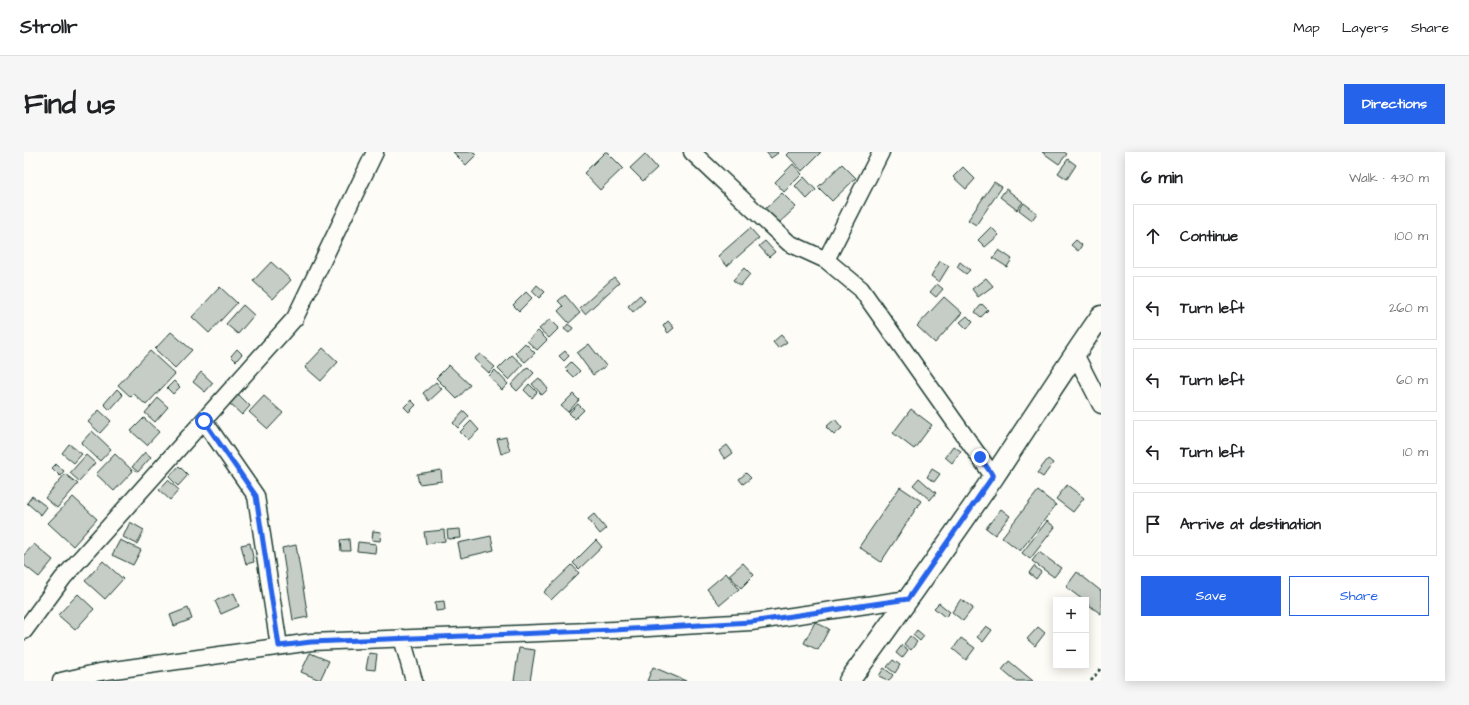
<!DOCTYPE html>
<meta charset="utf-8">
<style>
:root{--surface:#fff;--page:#f6f6f6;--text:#202124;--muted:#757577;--line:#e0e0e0;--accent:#2563eb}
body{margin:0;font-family:"Architects Daughter",sans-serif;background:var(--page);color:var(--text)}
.controls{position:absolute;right:12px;bottom:12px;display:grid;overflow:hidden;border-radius:0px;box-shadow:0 2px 10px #0003}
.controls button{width:36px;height:36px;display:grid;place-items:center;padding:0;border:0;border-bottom:1px solid var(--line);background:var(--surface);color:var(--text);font:20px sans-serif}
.stop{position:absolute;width:12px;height:12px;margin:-9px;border:3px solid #2563eb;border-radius:50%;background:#fff}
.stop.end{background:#2563eb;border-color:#fff;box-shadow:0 1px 4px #0008}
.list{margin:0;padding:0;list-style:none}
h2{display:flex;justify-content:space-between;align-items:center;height:52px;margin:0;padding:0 16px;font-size:17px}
h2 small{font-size:13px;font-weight:400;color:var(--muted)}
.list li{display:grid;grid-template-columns:26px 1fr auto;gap:12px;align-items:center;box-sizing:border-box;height:64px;margin:0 8px 8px;padding:0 8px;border:1px solid var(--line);border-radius:0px}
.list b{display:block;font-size:15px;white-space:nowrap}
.list em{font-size:13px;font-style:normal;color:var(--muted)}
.actions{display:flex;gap:8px;padding:12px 16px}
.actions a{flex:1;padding:9px 0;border:1px solid var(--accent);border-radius:0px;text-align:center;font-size:14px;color:var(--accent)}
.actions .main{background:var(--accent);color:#fff}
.icon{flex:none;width:22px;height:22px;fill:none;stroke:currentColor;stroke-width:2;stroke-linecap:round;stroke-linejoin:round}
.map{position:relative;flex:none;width:1077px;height:529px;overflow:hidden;border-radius:0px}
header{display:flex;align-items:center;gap:24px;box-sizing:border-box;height:56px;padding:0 20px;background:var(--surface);border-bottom:1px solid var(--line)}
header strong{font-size:19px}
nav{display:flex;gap:22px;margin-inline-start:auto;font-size:14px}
.intro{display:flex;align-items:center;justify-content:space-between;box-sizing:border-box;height:96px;padding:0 24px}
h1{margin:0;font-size:28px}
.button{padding:10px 18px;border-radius:0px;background:var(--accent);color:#fff;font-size:14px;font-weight:700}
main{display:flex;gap:24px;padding:0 24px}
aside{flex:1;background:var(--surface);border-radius:0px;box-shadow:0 2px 10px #0003}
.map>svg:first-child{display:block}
</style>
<header>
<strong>Strollr</strong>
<nav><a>Map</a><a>Layers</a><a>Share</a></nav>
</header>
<div class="intro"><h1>Find us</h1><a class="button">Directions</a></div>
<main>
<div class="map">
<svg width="1077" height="529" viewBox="0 0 1077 529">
<rect width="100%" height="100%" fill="#fdfcf7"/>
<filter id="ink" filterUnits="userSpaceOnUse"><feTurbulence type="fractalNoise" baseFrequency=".025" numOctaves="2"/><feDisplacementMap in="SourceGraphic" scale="8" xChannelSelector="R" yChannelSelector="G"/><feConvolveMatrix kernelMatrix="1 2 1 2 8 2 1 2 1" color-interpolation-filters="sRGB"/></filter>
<g filter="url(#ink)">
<path fill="#c6cdc7" stroke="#1f3d34" d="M429,0H449L452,3L442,13Z
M581,0H583L599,16L576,38L560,21Z
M742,0H753L754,1L747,6Z
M766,0H797L778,19L763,3Z
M1018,0H1040L1043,2L1035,12Z
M621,2L633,16L619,29L606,16Z
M1044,7L1052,13L1043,27L1034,21Z
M769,12L778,22L760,40L751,30Z
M818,12L832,26L808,49L794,35Z
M939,15L951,27L942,37L929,25Z
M780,25L792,38L783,47L771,34Z
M970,30L978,35L952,73L944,68Z
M982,37L999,50L993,58L976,45Z
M758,41L772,55L755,71L741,57Z
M1000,51L1013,61L1008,68L995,58Z
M967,75L975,83L961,95L954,88Z
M726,76L735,86L703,114L694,104Z
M1052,88L1058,93L1054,99L1047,93Z
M741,89L751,100L745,105L735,94Z
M975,98L988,107L983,115L969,106Z
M916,109L925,114L915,130L907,124Z
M247,110L267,128L249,147L229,129Z
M936,110L946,118L942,122L933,115Z
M720,116L726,122L716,134L709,128Z
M590,125L595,131L561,162L556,156Z
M962,126L969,134L954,145L948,137Z
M913,132L919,137L912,145L906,140Z
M513,133L521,140L515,146L508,139Z
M196,135L213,151L185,181L168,165Z
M502,140L508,146L495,159L489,153Z
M541,143L556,161L545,171L534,159L539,154L534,149Z
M616,143L621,149L609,160L604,154Z
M920,145L938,161L911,191L893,174Z
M958,152L964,158L957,165L951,160Z
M219,153L230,163L214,182L202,172Z
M943,164L949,170L943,177L936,170Z
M526,167L535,176L525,186L515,177Z
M644,169L650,176L644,181L639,174Z
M544,172L549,176L545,181L540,177Z
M514,179L523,188L513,198L503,189Z
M147,180L168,198L151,216L131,197Z
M757,183L763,190L754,196L749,190Z
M501,191L511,201L501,210L491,201Z
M565,192L582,214L569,223L553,201Z
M299,196L314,210L297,229L281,215Z
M213,197L218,202L212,209L207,204Z
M126,199L151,222L122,253L110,242L107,245L94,233Z
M541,199L545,204L540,209L535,204Z
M456,202L471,215L465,221L450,207Z
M488,203L499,213L485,228L474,217Z
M547,210L556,219L550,225L541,216Z
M425,213L446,233L433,247L412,226Z
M504,215L510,221L493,239L487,233Z
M471,218L484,232L478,238L465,224Z
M177,220L189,231L181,240L169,230Z
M515,226L524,237L518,243L508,232Z
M150,229L156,235L149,242L143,236Z
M412,230L418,237L405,249L399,241Z
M505,232L513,240L508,246L500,238Z
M93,237L99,243L86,258L80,252Z
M214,242L226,254L218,263L206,252Z
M549,242L555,248L544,260L537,254Z
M240,244L259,261L244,277L225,260Z
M134,246L144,255L131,270L121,261Z
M387,248L392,253L385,260L380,255Z
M554,252L560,258L551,267L545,261Z
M887,257L908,273L890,297L869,281Z
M75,258L87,269L76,281L64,270Z
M440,259L445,264L434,276L429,271Z
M120,266L135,280L123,293L107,279Z
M811,267L818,276L810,283L802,275Z
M447,269L455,278L444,288L436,280Z
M68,279L87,297L76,309L57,291Z
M482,285L486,299L477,302L473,287Z
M45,292L58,302L50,311L38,301Z
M703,293L709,301L701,307L695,299Z
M929,294L937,299L928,311L921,305Z
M121,300L127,305L114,320L108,315Z
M91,302L109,319L90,339L72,322Z
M62,303L71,311L55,329L46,321Z
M1024,307L1029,311L1019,325L1013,321Z
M32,312L40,319L36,324L28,316Z
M155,314L164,323L154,334L145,325Z
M908,317L916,322L910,330L903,325Z
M417,318L418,329L395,332L393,322Z
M722,321L727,326L719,332L715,327Z
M41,322L54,332L33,356L21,346Z
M895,326L912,341L906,348L889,333Z
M144,328L155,338L146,348L135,338Z
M1043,333L1060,346L1049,360L1032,347Z
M876,335L897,349L857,410L835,395Z
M1014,339L1032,353L996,399L978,385Z
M8,344L23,355L17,363L3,351Z
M49,345L73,367L49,394L24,371Z
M977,357L986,364L971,383L962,376Z
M570,362L582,377L576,382L564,367Z
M1023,369L1031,375L1006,407L998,401Z
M106,370L120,378L113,392L99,385Z
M436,377L437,386L424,387L423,378Z
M420,378L421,389L402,392L400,380Z
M349,379L357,380L356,389L348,388Z
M467,384L470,398L437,406L434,391Z
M325,387L326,399H317L316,388Z
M96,388L117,398L109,413L88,403Z
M572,388L578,395L555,417L549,411Z
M334,390L352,392L351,401L333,399Z
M226,391L230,410L222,412L217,393Z
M10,392L29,408L15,425L0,413V403Z
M272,393L284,465L269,468L258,396Z
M1015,400L1037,416L1030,425L1008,409Z
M79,409L99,427L81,447L61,429Z
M719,411L730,423L717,436L705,423Z
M548,413L555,421L527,448L520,440Z
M1010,414L1017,420L1012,427L1005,421Z
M1053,420L1077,439V462L1062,451V448H1059L1042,435Z
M702,421L715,437L696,453L683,437Z
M210,441L215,454L197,462L191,449Z
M54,442L70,457L51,478L34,463Z
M937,447L949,456L939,469L928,460Z
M420,449L421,458L412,459L411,450Z
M915,451L926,460L921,465L910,456Z
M164,456L168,467L150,474L146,463Z
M791,470L805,477L794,498L780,491Z
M962,474L968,478L959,490L953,485Z
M1014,475L1021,481L1011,494L1003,487Z
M893,478L900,484L896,489L889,483Z
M886,484L893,490L887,498L880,492Z
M937,486L951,496L942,508L929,497Z
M878,493L884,498L878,506L872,501Z
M495,496L511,498L506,529H490Z
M286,501L305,509L296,528L277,520Z
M345,501L353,502L351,518L342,517Z
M869,508L876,513L871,521L863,515Z
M985,509L1009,529H991L978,518Z
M629,515L662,529H623Z
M860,516L869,523L865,529L855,524Z"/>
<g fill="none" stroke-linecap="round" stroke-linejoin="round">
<defs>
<path id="minor" d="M668,0L765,91L802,108L837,137L969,324
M802,108L857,0
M1051,202L1077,253
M180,269L232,344L255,494
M0,479L39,426L271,166L351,0
M378,486L390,529
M37,529L76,520L287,490L590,478L727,470L884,447"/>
<path id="major" d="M825,529C874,462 922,394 969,326C1005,272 1040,217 1077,164"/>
</defs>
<use href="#minor" stroke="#1f3d34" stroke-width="19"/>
<use href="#major" stroke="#1f3d34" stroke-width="23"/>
<path stroke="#1f3d34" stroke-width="2.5" stroke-dasharray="3 3" stroke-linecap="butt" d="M1067,529L1077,516"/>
<use href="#minor" stroke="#fdfcf7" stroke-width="16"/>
<use href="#major" stroke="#fdfcf7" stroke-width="20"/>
</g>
</g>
<g fill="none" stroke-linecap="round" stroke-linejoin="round" filter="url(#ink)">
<path stroke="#2563eb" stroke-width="5" d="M180,269L232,344L255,494L287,490L590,478L727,470L884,447L969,324L956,305"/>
</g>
</svg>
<div class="controls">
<button>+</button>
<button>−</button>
</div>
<div class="stop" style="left:180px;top:269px"></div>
<div class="stop end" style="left:956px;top:305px"></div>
</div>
<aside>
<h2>6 min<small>Walk · 430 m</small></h2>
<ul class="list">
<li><svg class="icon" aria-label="ahead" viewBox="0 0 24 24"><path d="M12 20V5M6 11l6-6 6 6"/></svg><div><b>Continue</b></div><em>100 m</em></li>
<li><svg class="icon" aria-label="left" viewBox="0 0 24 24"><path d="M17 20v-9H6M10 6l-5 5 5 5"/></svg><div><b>Turn left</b></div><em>260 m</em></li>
<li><svg class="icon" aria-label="left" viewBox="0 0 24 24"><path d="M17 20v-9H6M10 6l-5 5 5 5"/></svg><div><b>Turn left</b></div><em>60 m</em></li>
<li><svg class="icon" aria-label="left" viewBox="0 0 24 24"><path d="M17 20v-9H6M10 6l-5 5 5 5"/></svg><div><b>Turn left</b></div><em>10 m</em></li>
<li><svg class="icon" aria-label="arrive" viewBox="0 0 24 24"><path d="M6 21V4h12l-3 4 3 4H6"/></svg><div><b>Arrive at destination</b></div></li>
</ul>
<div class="actions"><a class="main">Save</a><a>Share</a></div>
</aside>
</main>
